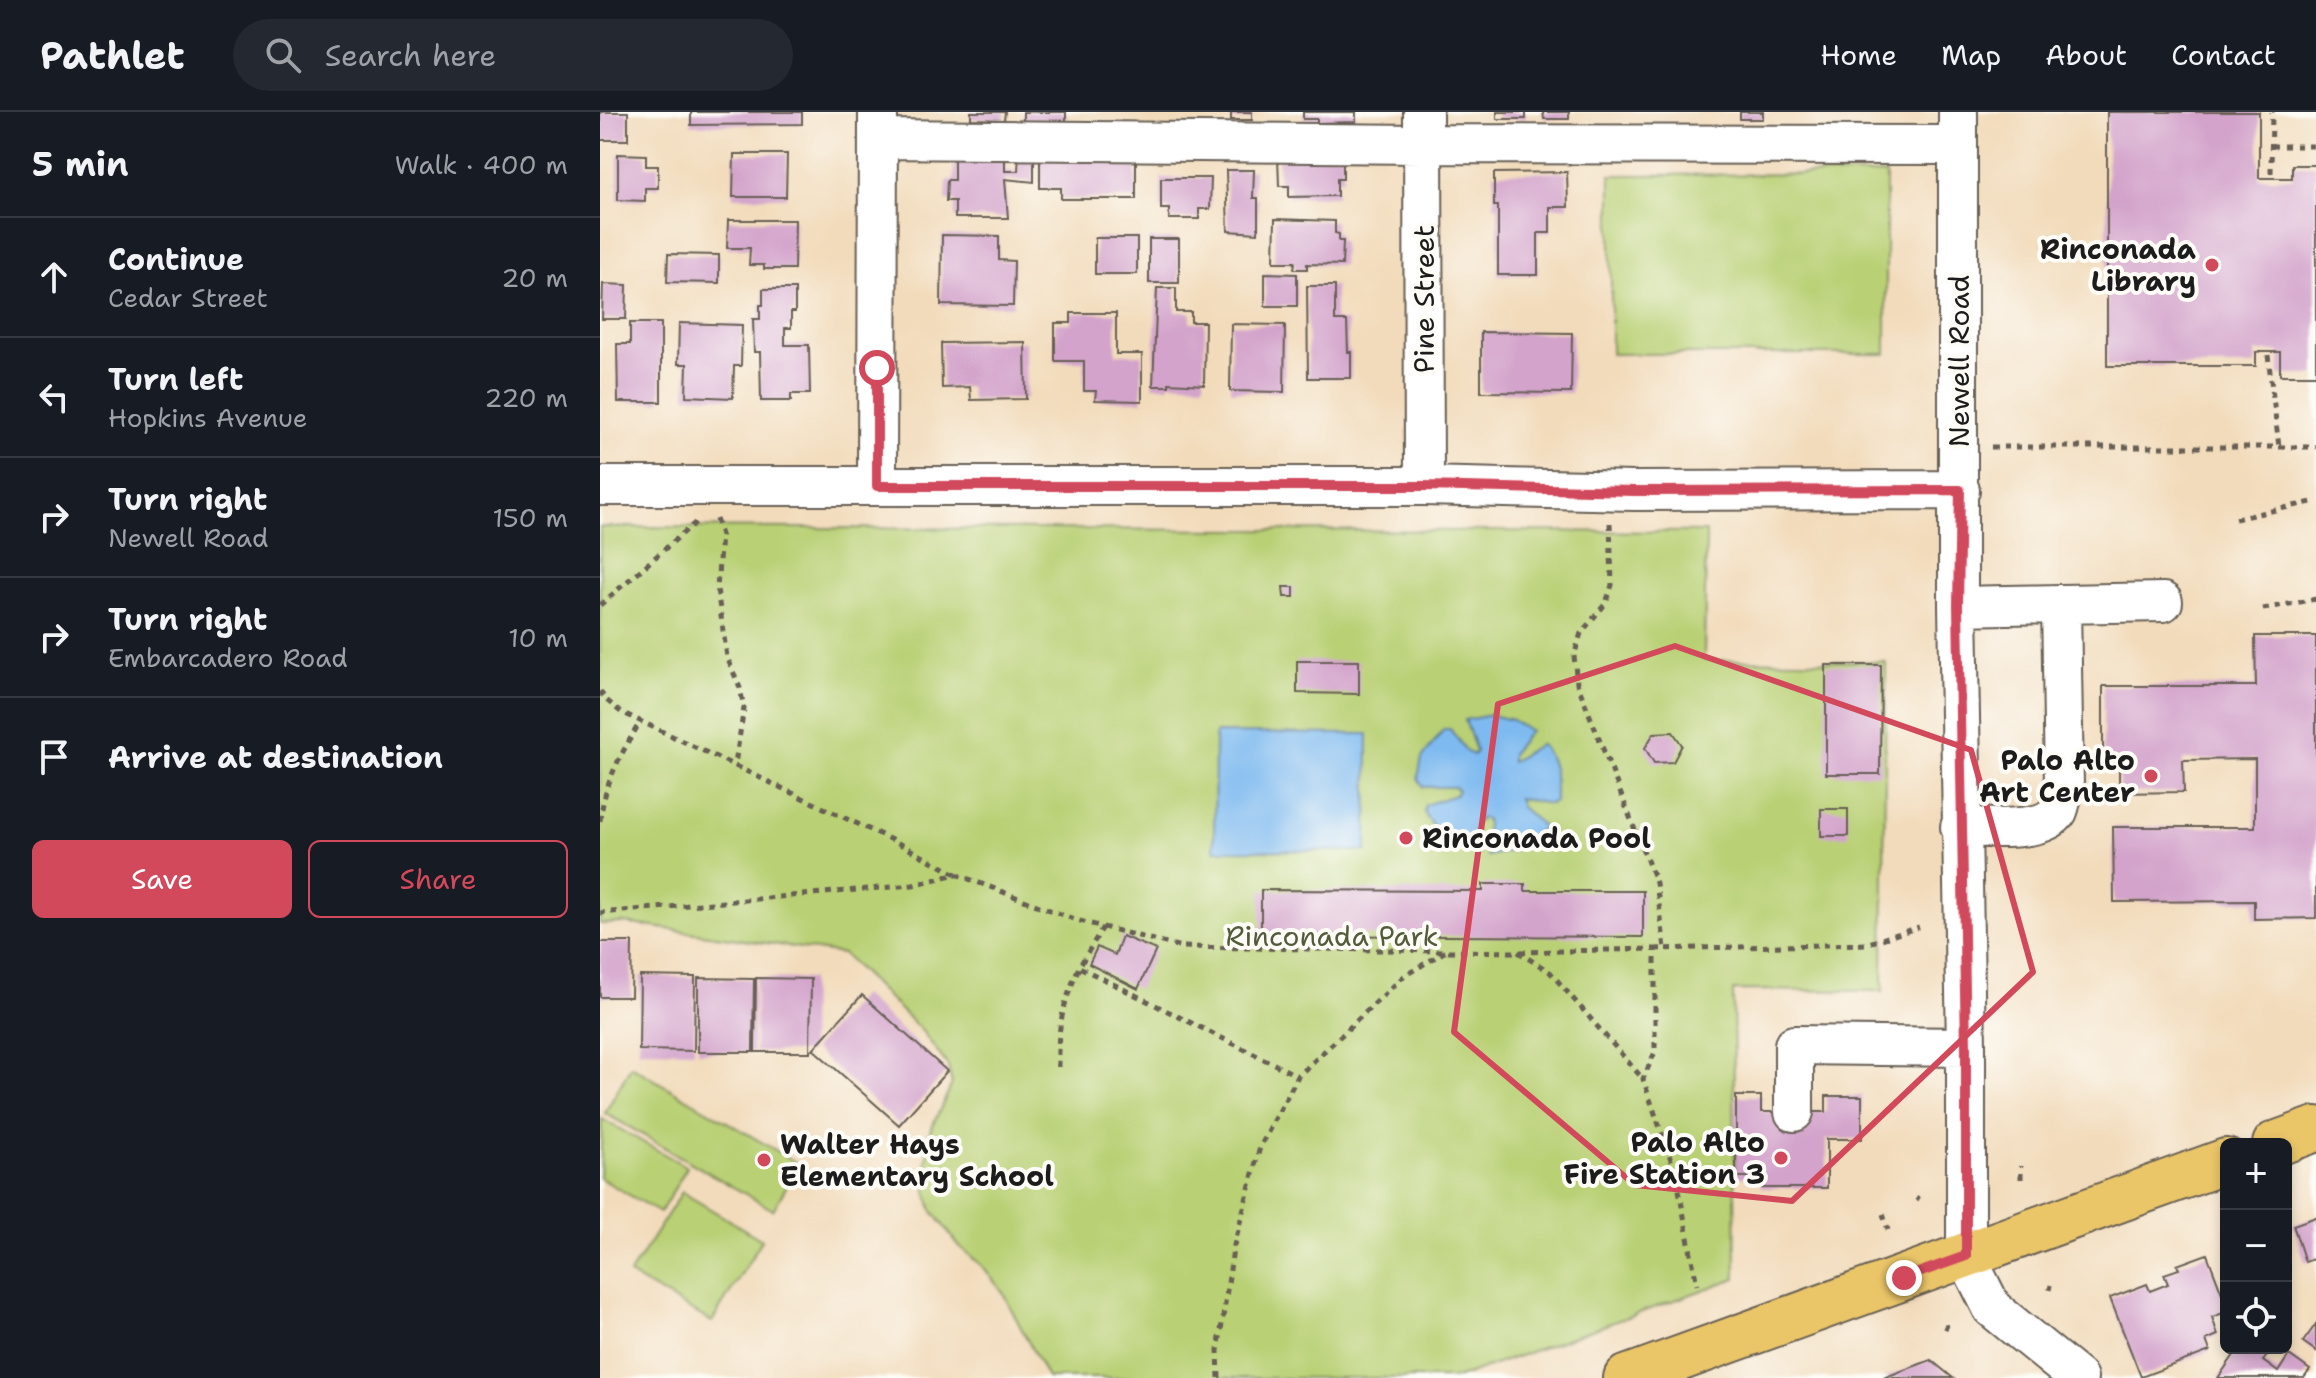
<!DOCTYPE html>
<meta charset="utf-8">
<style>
:root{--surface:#171b24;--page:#242831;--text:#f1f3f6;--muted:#9ea1a6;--line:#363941;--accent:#d1495b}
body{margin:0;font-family:"Shantell Sans",sans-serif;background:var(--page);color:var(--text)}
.controls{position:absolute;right:24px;bottom:24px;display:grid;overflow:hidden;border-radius:12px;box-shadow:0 4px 12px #0003}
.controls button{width:72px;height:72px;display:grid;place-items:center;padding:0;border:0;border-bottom:2px solid var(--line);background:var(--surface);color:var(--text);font:40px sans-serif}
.stop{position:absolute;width:24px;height:24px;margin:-18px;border:6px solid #d1495b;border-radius:50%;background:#fff}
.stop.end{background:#d1495b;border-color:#fff;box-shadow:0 2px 8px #0008}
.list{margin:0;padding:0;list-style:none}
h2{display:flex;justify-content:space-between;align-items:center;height:104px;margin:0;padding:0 32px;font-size:34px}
h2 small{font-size:26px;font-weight:400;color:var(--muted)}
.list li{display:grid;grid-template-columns:52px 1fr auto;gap:24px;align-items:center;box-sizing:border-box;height:120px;padding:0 32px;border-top:2px solid var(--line)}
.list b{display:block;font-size:30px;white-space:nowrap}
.list p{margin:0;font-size:26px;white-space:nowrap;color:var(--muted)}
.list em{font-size:26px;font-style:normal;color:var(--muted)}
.actions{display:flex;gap:16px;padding:24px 32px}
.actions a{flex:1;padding:18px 0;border:2px solid var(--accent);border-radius:12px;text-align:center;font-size:28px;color:var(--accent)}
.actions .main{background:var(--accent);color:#fff}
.icon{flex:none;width:44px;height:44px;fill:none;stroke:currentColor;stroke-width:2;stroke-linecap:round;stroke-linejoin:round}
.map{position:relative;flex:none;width:1716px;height:1266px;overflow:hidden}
header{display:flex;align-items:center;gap:48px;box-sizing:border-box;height:112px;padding:0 40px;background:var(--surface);border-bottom:2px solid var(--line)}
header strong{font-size:38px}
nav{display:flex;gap:44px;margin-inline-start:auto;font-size:28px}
.search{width:560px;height:72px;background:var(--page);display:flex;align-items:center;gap:20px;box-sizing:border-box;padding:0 28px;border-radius:44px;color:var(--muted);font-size:30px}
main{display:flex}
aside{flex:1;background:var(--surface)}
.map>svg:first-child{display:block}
</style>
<header>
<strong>Pathlet</strong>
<div class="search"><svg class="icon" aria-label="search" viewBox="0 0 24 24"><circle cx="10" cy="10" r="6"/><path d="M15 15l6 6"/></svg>Search here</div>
<nav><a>Home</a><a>Map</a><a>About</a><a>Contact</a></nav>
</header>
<main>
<aside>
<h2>5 min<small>Walk · 400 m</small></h2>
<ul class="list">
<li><svg class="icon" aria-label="ahead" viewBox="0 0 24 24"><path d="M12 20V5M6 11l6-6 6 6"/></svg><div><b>Continue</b><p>Cedar Street</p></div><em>20 m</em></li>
<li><svg class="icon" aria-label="left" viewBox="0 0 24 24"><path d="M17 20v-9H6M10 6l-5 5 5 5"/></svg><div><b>Turn left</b><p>Hopkins Avenue</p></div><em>220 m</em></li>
<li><svg class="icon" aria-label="right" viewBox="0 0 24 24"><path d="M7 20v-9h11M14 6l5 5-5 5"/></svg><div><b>Turn right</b><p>Newell Road</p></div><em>150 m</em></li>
<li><svg class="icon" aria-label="right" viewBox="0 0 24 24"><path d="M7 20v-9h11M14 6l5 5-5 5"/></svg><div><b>Turn right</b><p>Embarcadero Road</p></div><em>10 m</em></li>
<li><svg class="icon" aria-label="arrive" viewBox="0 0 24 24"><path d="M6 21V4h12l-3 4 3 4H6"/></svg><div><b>Arrive at destination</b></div></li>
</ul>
<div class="actions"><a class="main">Save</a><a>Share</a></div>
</aside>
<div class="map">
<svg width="1716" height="1266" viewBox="0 0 1716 1266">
<rect width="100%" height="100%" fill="#fdfcf7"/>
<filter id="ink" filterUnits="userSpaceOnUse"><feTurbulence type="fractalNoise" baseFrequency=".0125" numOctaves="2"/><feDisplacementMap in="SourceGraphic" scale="16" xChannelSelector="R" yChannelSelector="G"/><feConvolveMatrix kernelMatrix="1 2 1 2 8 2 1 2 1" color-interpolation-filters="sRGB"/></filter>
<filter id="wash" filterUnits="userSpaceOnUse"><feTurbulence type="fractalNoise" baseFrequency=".006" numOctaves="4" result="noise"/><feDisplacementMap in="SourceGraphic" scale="32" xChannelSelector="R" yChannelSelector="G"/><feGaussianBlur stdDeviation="1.8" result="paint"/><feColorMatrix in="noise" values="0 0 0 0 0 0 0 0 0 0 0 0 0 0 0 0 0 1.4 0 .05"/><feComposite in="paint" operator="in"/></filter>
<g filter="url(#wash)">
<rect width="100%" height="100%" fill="#f2dbbb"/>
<path fill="#b9d075" stroke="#6a7648" stroke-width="2" d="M1286,62V242H1011V63Z
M0,415L1106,420L1104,548L1286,550L1283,879L1133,878L1136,1166L858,1266H447L402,1179L381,1153L359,1134L332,1098L325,1074L329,1021L352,972L348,954L322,919L243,842L25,811L0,812Z
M31,954L199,1052L173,1098L5,1001Z
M2,1007L87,1055L60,1101L0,1066Z
M82,1080L162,1128L112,1210L29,1163Z"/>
<path fill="#7ebaf0" stroke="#4d6b86" stroke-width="2" d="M891,603L912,608L930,619L911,642V650L940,632C956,648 955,669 955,690L949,692L918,686L921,695L944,715L917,737L887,744L886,707L881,706L875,712L870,739C851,737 832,716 824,700L825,693L855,683L858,678L854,675H823L818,666L822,646L844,617H850L867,640L874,643L876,639L865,608Z
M615,621L768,622L767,739L614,738Z"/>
<g id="blocks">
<path fill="#d3a3cb" d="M0,0H28V28H0Z
M91,0H202V12L91,13Z
M371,0H405L404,8L371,7Z
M423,0H466V9H423Z
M631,0H652V8H631Z
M703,0H756V10L717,11V7H703Z
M897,0H926V7H897Z
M943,0H969V7H944Z
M1140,0H1163V7H1140Z
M1507,0H1659V66H1692V53H1716V263H1680V240H1656V254H1507Z
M354,40L405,44V59H418L419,41L434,42V70L405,67L408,106H355V89H346L347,68H354Z
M18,42L46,43V54H58V76H45V89L18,88Z
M134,42H187L186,85H133Z
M743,43V67H737V84L689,85V74H679L678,44Z
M440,44L536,47V87H461V76H440Z
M626,58H654L653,86H658V121L628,119Z
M967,60L968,95H950V121H938V163H898V94H894V61Z
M561,66H611L610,97H599V107H569V97H561Z
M675,107L735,109V121L739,122V129H743L742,153L707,152V157H694L695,150H674Z
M128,108H195L194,157H164V153H149L150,136H127Z
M342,123L399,124V148L414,149L413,194L341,193Z
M495,126H537V162H495Z
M549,127H579V171H549Z
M68,142L119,143V171L67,170Z
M665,161L697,162V194H665Z
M3,172L27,173L26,207H2Z
M707,174H735V209H747L748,240H751V266H708Z
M557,176H576V200H591V210H605L604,273L569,271V274H553Z
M163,177H195V200H191V216H185V233H209L210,282H191V289H161L160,240H154L153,207H160V193H163Z
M471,201H516V242H542V289L495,288L496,279H484V249H455V211H471Z
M30,211H61V290H18L17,232H30Z
M79,211L142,213L141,254H134L133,286L86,284L87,252H78Z
M631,212L685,213L684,280L630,279Z
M881,220L972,221L971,281L881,280Z
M425,230L426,287L371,288L370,275L342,276L341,231Z
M683,475H694V485H684Z
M1655,524H1716V806L1654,807V789L1514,790L1513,715H1655V647L1583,648L1584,680L1519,681V648H1503V574H1656Z
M697,549H759V582L697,581Z
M1226,553H1281L1280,662H1226Z
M1073,620L1082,633L1073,650L1054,651L1045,636L1054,621Z
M1221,697H1248V724H1221Z
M883,772H925V779H1043V825L661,823V778L883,779Z
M522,824L556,838L538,877L489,852L497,835L515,843Z
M0,830H32L31,885H0Z
M40,864L95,865L94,939L39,938Z
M98,866L154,867L153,940H98Z
M156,866L211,867L210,940H155Z
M262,883L347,959L299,1013L213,937Z
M1136,984H1161V1000H1226V984H1262V1027H1227V1076H1161V1065H1136Z
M1716,1105V1146L1705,1150L1693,1113Z
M1607,1142L1626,1192V1200L1612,1205L1618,1223L1606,1228L1610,1239L1541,1265L1510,1186L1547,1172L1550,1179L1568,1172L1564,1162L1579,1157L1577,1153Z
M1716,1212V1239L1703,1230Z
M1639,1236H1673L1663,1249L1678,1260L1689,1243L1710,1258L1704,1266H1618Z
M1331,1248L1353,1266H1283Z"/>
</g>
</g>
<g filter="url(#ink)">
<use href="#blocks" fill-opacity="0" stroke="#675f54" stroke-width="2"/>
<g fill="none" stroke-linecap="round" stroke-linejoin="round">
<defs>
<path id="minor" d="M823,0L824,374
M1358,0V494L1366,935V1144L1392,1196L1478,1266
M278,27L823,32L1358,33
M0,374H824L1034,379L1360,378
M277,374L278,0
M1358,494L1563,490
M1360,715C1385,715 1444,722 1458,699C1461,692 1462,682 1464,674L1461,492
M1194,1000V933L1366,935"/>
<path id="major" d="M1675,1032L1716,1017
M1026,1266L1626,1049"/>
</defs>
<use href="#minor" stroke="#675f54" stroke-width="42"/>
<use href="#major" stroke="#675f54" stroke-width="48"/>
<path stroke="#675f54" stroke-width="5" stroke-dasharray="6 6" stroke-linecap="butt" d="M1671,34H1716
M1671,61L1672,0
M1668,243L1679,335
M1391,335H1716
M116,407L121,423L117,477L127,545L140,576L144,596L135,652
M1635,407L1716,389
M1010,411L1012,473L1006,491L981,521L974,544L977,571L1056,771L1065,836
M0,493L96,410
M1663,497L1716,487
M0,579L5,587L21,600L298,731L356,762L313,773L0,801
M0,709C5,669 20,644 40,610
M356,762L476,808L581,835L916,840L1055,837V940L1043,967L1076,1062L1097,1173
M503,815L479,855L698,964
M1055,837L1266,832L1319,815
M918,840L950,860L1043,967
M458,955C457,914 463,893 479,855
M1421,1067V1054
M1316,1086L1319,1088
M1283,1102L1288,1118
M1448,1175L1452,1176
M1345,1217L1347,1212
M619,1266L618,1239L633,1137L660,1035L698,964L804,864L846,839"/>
<use href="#minor" stroke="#fff" stroke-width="38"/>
<use href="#major" stroke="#ebc669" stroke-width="44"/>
</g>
</g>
<g fill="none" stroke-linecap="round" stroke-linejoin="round" filter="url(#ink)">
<path stroke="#d1495b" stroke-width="10" d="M277,256V374H824L1034,379L1360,378L1358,494L1366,935V1144L1304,1166"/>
</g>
<path fill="none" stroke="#d1495b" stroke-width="6" stroke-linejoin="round" d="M1075,534L1371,638L1433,860L1192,1089L1035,1073L854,920L898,592Z"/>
<g fill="#d1495b" stroke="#fdfcf7" stroke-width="3">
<circle cx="1612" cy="153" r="8"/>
<circle cx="1551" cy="664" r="8"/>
<circle cx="806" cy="726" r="8"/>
<circle cx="1181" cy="1046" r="8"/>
<circle cx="164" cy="1048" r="8"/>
</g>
<g text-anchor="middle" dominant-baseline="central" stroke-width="8" stroke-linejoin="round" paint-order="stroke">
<g font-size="28" font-weight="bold" fill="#1c1c1c" stroke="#fdfcf7" text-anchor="end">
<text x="1596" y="137">Rinconada<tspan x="1596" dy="32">Library</tspan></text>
<text x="1535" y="648">Palo Alto<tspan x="1535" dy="32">Art Center</tspan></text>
<text x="822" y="726" text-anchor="start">Rinconada Pool</text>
<text x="1165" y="1030">Palo Alto<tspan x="1165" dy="32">Fire Station 3</tspan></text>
<text x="180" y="1032" text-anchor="start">Walter Hays<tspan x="180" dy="32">Elementary School</tspan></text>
</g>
<g font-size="28" fill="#1c1c1c" stroke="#fdfcf7">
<text transform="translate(824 187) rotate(-90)">Pine Street</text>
<text transform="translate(1359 249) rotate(-90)">Newell Road</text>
</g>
<g font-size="28" fill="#535b3b" stroke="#fdfcf7">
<text x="732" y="824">Rinconada Park</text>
</g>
</g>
</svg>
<div class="controls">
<button>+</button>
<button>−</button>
<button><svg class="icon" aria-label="locate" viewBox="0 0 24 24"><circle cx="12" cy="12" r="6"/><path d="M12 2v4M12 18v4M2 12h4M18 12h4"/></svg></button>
</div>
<div class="stop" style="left:277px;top:256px"></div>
<div class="stop end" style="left:1304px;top:1166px"></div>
</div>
</main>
